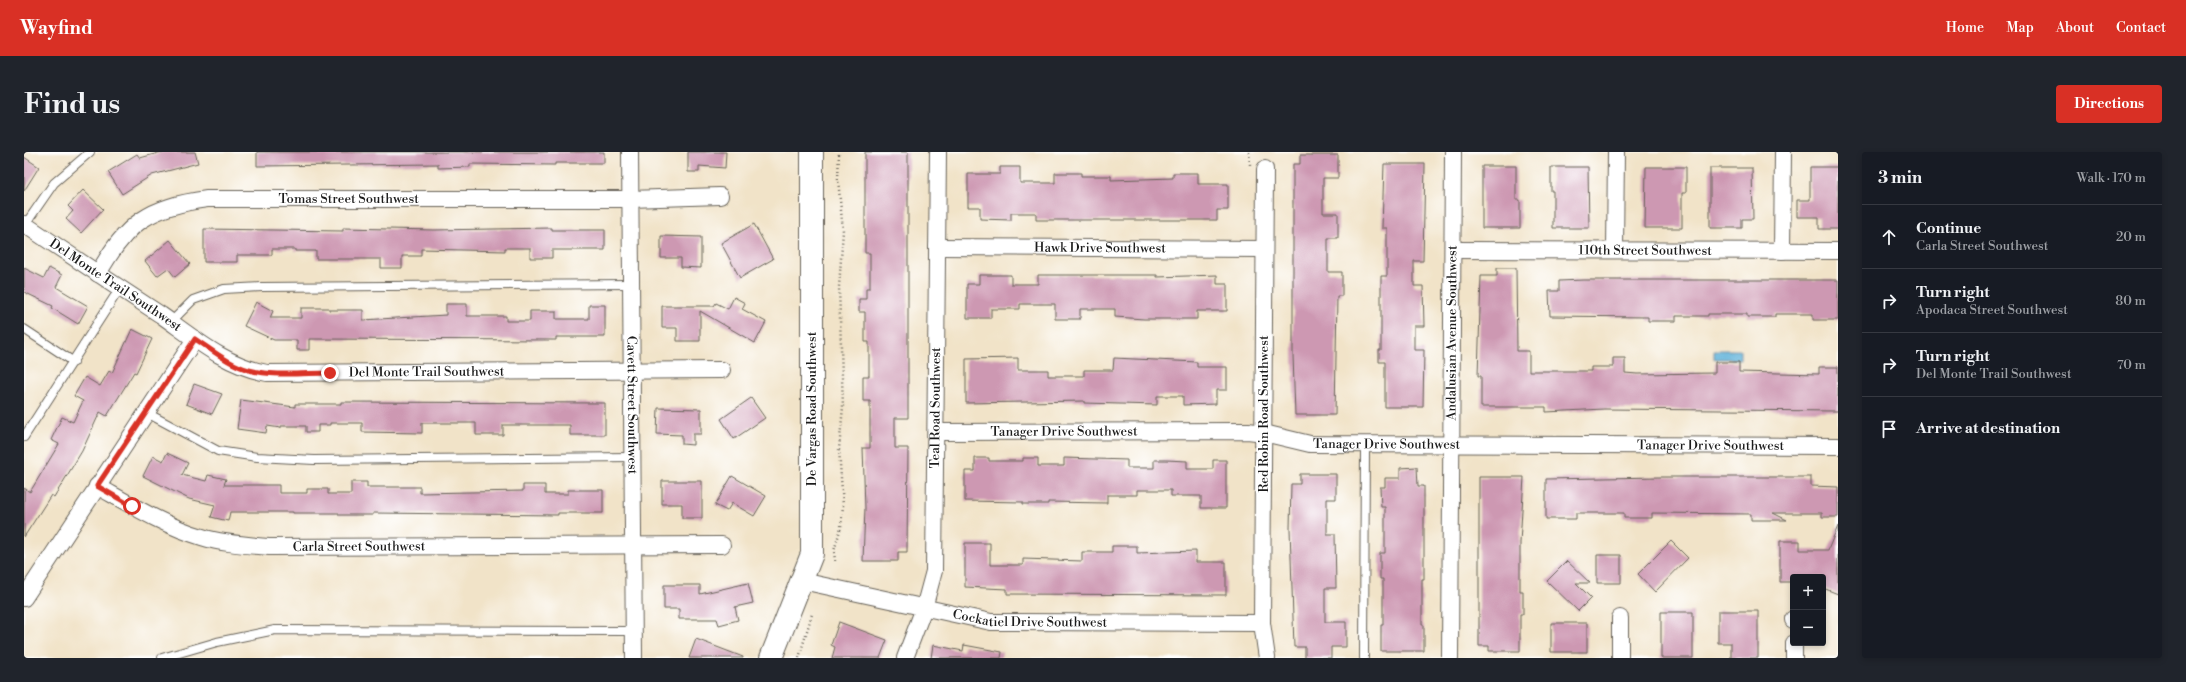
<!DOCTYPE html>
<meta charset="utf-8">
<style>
:root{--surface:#171b24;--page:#20242c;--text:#f1f3f6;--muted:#9ea1a6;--line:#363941;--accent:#d93025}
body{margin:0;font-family:"Libre Bodoni",serif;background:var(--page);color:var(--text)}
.controls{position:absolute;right:12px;bottom:12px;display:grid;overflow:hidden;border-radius:4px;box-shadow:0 2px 6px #0003}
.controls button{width:36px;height:36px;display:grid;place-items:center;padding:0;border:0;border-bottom:1px solid var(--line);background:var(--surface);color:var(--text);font:20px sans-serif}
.stop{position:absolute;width:12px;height:12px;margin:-9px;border:3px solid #d93025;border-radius:50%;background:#fff}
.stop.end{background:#d93025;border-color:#fff;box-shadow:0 1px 4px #0008}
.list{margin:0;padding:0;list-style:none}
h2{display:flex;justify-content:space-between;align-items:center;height:52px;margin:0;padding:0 16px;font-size:17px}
h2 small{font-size:13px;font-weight:400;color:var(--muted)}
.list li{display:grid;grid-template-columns:26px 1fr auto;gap:12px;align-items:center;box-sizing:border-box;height:64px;padding:0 16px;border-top:1px solid var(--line)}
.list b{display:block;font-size:15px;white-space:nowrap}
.list p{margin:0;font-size:13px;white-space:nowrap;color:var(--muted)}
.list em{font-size:13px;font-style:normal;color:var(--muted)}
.icon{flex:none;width:22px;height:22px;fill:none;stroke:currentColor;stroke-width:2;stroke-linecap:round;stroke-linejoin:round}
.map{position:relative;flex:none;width:1814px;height:506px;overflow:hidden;border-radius:4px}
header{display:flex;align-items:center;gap:24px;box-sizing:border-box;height:56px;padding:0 20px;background:var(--accent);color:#fff}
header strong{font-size:19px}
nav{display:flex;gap:22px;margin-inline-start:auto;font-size:14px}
.intro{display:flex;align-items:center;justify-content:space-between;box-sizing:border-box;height:96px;padding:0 24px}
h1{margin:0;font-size:28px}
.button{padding:10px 18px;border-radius:4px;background:var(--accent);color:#fff;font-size:14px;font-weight:700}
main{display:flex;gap:24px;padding:0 24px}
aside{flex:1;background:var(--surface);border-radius:4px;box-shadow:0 2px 6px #0003}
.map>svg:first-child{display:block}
</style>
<header>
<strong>Wayfind</strong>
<nav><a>Home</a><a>Map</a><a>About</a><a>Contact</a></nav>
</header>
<div class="intro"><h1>Find us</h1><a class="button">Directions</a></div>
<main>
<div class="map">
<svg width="1814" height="506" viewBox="0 0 1814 506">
<rect width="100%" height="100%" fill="#fff"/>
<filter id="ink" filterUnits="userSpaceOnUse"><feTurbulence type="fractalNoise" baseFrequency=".025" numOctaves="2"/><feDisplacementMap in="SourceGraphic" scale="8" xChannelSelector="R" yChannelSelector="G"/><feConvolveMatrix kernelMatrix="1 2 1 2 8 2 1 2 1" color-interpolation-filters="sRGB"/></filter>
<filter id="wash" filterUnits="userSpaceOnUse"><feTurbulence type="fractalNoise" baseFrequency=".012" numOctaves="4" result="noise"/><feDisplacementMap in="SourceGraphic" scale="16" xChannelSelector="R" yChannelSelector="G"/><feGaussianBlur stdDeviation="0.9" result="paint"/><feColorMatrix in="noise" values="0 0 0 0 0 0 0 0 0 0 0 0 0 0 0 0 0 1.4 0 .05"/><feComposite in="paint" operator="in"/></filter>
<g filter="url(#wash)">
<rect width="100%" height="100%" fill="#f1e3c8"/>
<path fill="#5cb0d8" stroke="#3c667a" d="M1690,198H1716V207H1690Z"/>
<g id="blocks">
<path fill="#cd98b2" d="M138,0H171L174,11L128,23L98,42L84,20L113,2L116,6Z
M233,0H580V11H531V13L446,12V15L414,16V12L233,14Z
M664,0H702L701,16L675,14V20H664Z
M841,0H884V266H871V296H884L883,400H874V409H839L841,356L839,296H846V249H839V224H845V190H841V160H835V147H842V136H846V101H841Z
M1276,3H1314V26H1299V61H1314V86H1304V120H1318V144H1313L1311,263H1271L1269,203V12H1276Z
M0,5L15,15L0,39Z
M1360,12H1401L1399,109H1390V134H1399L1400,174H1390V198H1400L1399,255H1361V210H1355V198H1357V124H1363V76H1358Z
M1458,14H1492V48H1496V76H1458Z
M976,15H996V31H1031V21H1057V24H1087V28L1149,26V21H1174V32H1204V58H1193V68H1012V61H987V68L956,67V55H944V22H976Z
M1527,15H1564L1565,76H1529V39H1527Z
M1622,15H1662V41H1658V76H1621Z
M1786,15H1814V77H1795V65H1773V48H1786Z
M1686,16H1728L1729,67H1718V76H1686Z
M59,38L79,57L57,81L42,67L49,59L44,54Z
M730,72L749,107L716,126L697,91Z
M319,76L410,78L528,76V78H581V98H528V106H506V96H481V99L397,97V104H378V116H357V107H292V99H271V97H248V103H213V110H180V77L319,79Z
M637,84L677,85V116L657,115V106H637Z
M146,88L166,112L151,125L144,116L133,124L121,109Z
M0,116L20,126L25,116L38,123L32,135L64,154L54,172L28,156L29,154L0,140Z
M1473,116H1492L1493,199H1505V219H1567V215H1589V206H1601V221L1613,222L1691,221V210H1715V220L1795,222V215H1814V259L1580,257L1522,260V255H1457V224H1454L1457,124H1473Z
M955,123H987V132H1014V123H1133V125L1193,123V132H1203V159H1173V167H1120L1091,165V157H1056V167H1031V152H996V157H967V166H943V132H955Z
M1559,128H1814V168H1789V162H1751V165H1723V162H1684V164H1652V169H1624V165L1526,164L1525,139H1535V129Z
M710,145L721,151L718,157L742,170L731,191L676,159V189H653V176H638V154H690L692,151L704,157Z
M232,150L249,159L246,166H277V156H305V158H339V168L422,163V152H443V164H482V169H506V159H532V167H565V153H581V185H532V188L285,187V198H273V188H250L220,174Z
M108,177L128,187L112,221L110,220L83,264L76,260L58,299L30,345L27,343L0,385V336L6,340L35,292L27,288L38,265L49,270L59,249L50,244L61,225L76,234L85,219L88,221Z
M994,206V218H1024V224H1060V218H1089L1090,206L1173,210V215H1203V238H1192V252L1159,253V244H1133V253L1060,251V249L942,251V207Z
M170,232L198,242L188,262L162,252Z
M727,246L741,266L710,287L697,267Z
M217,248L271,255V252H317V250L581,251V283H546V273H479V283H452V271H398V281L338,280V271H306V273H294V280H282V274H257V276L243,274L242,281L213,277Z
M634,256L677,257V282H669V293L658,292V283L633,282Z
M143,301L164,311L158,323L182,329L184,323L202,327L200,333H255V341H283V337H304V342H327V330H343V335H396V341L499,339V333H521V342H544V338H579V361H534V363L349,361V363H315V361H269V360H206L204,369L187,365L191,353L165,347L119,324L129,304L139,309Z
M951,306H965V309H999V306H1014V314H1040V306L1103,308V316H1130V308H1142L1163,309V317H1189V308H1202V356H1177V344H1147V338H1113V343H1083V351L1024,350V352H999V350L941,349V319H951Z
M1393,315L1394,334H1400V427H1398V473H1400V499H1357V473H1359V427H1356V401H1361V355H1357L1356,335H1361V326H1376V316Z
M1276,322H1312V347H1303V382H1311L1312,436H1301V470H1322V495H1307V506H1281V495H1270L1266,377L1267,332H1276Z
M708,324L742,344L730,364L708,351L703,359L691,353Z
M1455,325H1500L1496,391V439H1499V462H1496V499H1465V494H1455Z
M1636,325H1787V334L1814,335V365H1798V361H1749L1763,368H1727V362L1628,361V366H1600V361H1552V367H1522V327Z
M638,329H678V366H658V352H638Z
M1814,374V442L1799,436V425H1769V430H1756V389H1776V398H1804Z
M1647,389L1664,406L1631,440L1614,422Z
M941,391H966V413H999V407L1058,409V400H1088V394H1113V401L1172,399V410H1202V443L983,442V437L941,435Z
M1573,403H1597V431H1573Z
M1543,409L1566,431H1552L1567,446L1554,459L1523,429Z
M724,431L729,451L711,455L714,468L695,473L693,467H655V457H640V433H676V442Z
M1694,459H1734V506H1707V491H1694Z
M1637,460H1669V506H1637Z
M815,470L863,488L856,506H808L811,495L807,493Z
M1527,471H1563V500H1527Z
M672,487L719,505V506H665Z
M909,493L939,499L940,493L978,500L977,506H907Z"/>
</g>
</g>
<g filter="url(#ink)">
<use href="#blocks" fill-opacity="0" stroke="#676258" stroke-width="1"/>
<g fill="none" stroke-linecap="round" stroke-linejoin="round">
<defs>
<path id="lane" d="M1,73L30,31L66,0
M147,170L169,148L200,137L238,135L607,132
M0,177L50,210
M123,261L194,299L233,305L290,308L609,305
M0,285L96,136
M138,506L193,490L251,478L610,479
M1340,506L1341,292"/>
<g id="street">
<path id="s1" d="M606,0L610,506"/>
<path d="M1241,17L1238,471L1243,506"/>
<path id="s2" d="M0,72C46,103 91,133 137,163C170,186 202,214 243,221L698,218"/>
<path id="s3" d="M913,95L1240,97"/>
<path id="s4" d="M1429,98L1814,99"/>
<path d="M1591,98L1592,0"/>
<path d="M1758,99L1759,0"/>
<path id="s5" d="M74,122C103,70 125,55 183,47H606L696,44"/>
<path id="s6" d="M912,280L1224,279L1240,281L1286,292L1814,294"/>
<path id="s7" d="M73,334C107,353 141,374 178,385C200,392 223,393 245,395L698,393"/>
<path id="s8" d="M778,429L967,470L1238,471"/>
<path d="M0,446L171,187"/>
<path d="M1596,466V506"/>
<path d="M1769,467V468"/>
<path d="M1770,491V506"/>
<path id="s9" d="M881,506L900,456L910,419L914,0"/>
<path id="s10" d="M1426,506L1429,0"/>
</g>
<path id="secondary" d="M747,506L788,402V0"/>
</defs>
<use href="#lane" stroke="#676258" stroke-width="10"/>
<use href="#street" stroke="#676258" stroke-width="18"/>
<use href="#secondary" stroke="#676258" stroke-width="24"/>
<path stroke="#676258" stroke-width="2.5" stroke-dasharray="1 3" stroke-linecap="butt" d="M1225,0L1226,13
M811,409L810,399L817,375L819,354L815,297L819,255L815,135L819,79L814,27L815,0
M775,506L788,462"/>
<use href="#lane" stroke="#fff" stroke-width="8"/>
<use href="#street" stroke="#fff" stroke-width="16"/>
<use href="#secondary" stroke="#fff" stroke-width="22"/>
</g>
</g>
<g fill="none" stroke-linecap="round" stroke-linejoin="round" filter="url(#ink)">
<path stroke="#d93025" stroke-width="5" d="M108,354L73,334L171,187C188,198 206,213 225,218C250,225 280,221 306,221"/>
</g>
<g text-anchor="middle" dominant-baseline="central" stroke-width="3.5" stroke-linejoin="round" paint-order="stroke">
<g font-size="13" fill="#1c1c1c" stroke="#fff">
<text stroke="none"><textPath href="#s5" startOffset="281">Tomas Street Southwest</textPath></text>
<text stroke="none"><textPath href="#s3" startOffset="163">Hawk Drive Southwest</textPath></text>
<text stroke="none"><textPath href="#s4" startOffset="192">110th Street Southwest</textPath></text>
<text stroke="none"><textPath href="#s2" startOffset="110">Del Monte Trail Southwest</textPath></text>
<text stroke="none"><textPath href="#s10" startOffset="325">Andalusian Avenue Southwest</textPath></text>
<text stroke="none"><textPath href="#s2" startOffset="446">Del Monte Trail Southwest</textPath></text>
<text stroke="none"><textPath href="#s1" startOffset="253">Cavett Street Southwest</textPath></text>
<text stroke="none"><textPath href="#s9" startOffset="255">Teal Road Southwest</textPath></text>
<text transform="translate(788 257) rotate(-90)">De Vargas Road Southwest</text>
<text transform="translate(1240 262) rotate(-90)">Red Robin Road Southwest</text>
<text stroke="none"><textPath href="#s6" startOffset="128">Tanager Drive Southwest</textPath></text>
<text stroke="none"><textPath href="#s6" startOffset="452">Tanager Drive Southwest</textPath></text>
<text stroke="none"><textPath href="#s6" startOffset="776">Tanager Drive Southwest</textPath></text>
<text stroke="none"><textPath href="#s7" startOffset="275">Carla Street Southwest</textPath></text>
<text stroke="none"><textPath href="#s8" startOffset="232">Cockatiel Drive Southwest</textPath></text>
</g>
</g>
</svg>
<div class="controls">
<button>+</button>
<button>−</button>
</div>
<div class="stop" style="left:108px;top:354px"></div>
<div class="stop end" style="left:306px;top:221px"></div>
</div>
<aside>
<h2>3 min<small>Walk · 170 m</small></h2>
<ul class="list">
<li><svg class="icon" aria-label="ahead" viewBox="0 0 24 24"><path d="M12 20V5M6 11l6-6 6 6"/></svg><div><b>Continue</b><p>Carla Street Southwest</p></div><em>20 m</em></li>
<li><svg class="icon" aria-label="right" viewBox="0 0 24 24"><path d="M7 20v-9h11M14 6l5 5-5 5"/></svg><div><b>Turn right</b><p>Apodaca Street Southwest</p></div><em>80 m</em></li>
<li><svg class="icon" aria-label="right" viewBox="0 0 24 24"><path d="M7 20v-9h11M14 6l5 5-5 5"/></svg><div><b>Turn right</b><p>Del Monte Trail Southwest</p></div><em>70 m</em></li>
<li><svg class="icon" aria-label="arrive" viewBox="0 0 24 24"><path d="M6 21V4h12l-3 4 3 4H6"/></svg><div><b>Arrive at destination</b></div></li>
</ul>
</aside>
</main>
